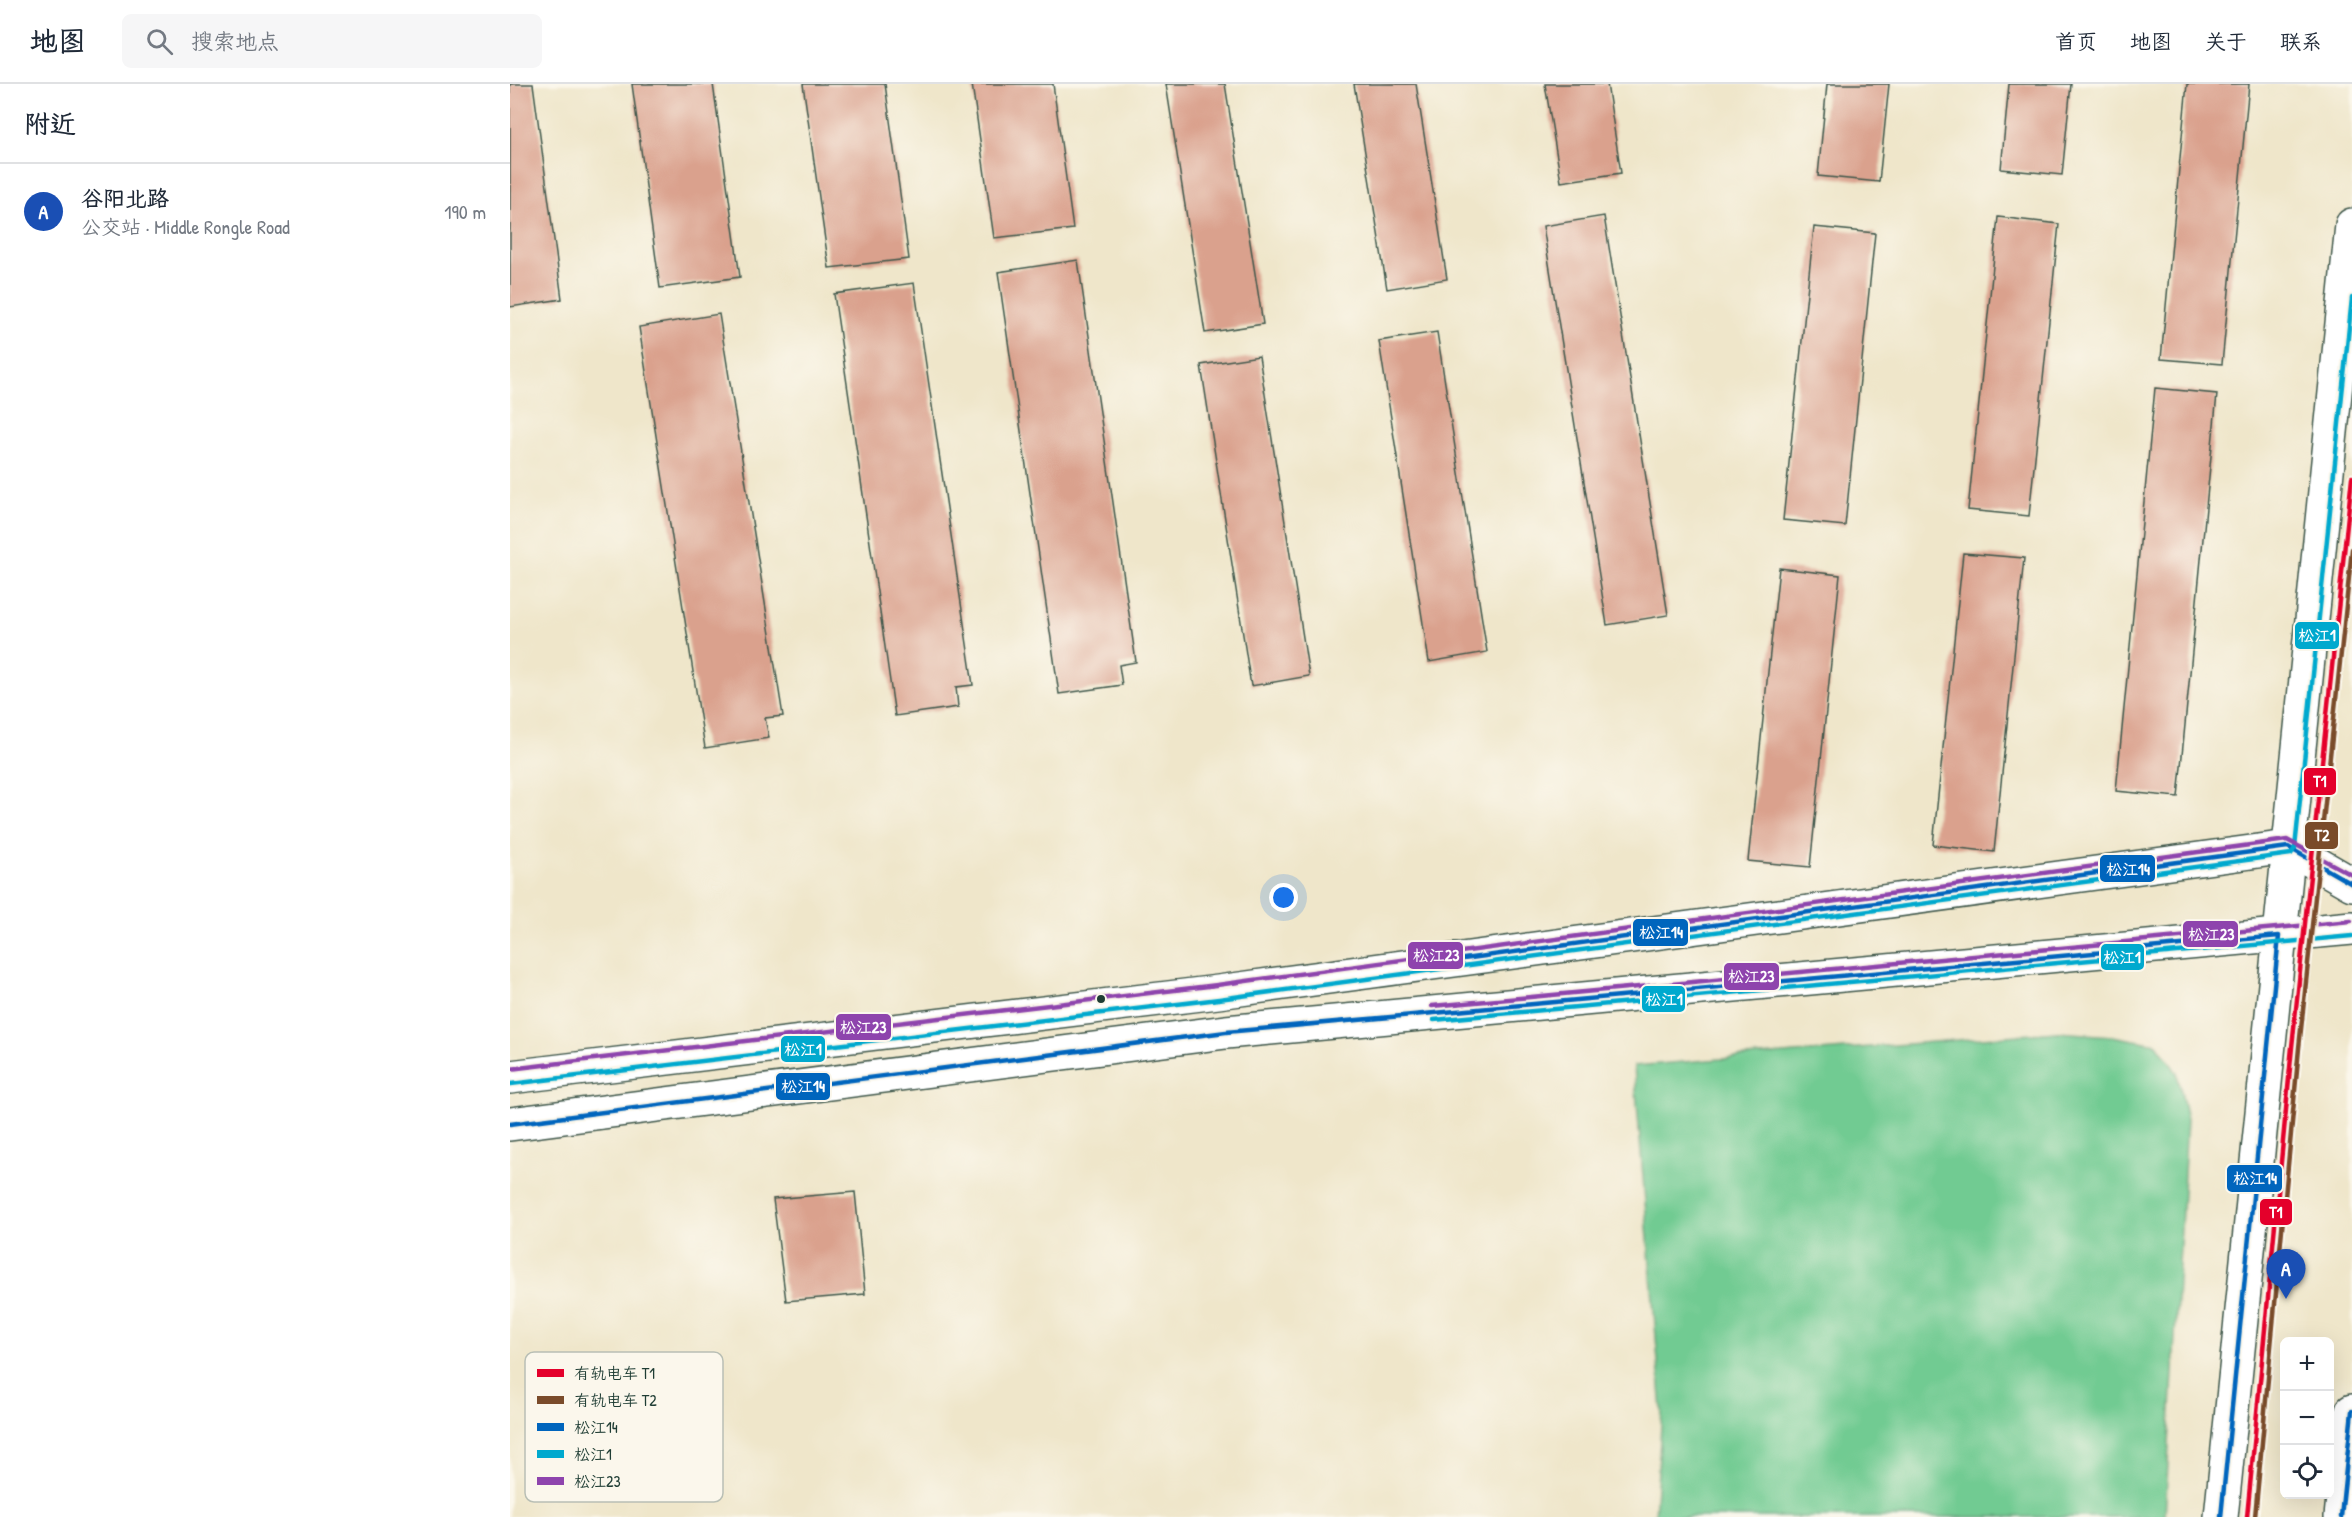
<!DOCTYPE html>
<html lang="zh">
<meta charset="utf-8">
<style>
:root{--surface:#fff;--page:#f6f6f7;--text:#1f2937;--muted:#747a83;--line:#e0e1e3;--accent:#2563eb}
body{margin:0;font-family:"Patrick Hand","LXGW WenKai TC",sans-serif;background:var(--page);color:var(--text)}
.controls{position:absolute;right:18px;bottom:18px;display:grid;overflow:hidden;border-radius:9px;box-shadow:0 6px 24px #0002}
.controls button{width:54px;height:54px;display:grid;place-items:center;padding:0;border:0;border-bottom:2px solid var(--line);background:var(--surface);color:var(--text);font:30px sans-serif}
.you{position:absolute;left:774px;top:814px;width:21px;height:21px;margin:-15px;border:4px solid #fff;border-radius:50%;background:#1a73e8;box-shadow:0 0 0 9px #1a73e833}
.badge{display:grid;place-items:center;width:39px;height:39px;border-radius:50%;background:var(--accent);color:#fff;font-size:20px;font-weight:700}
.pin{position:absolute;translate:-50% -50px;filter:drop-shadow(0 2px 3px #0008)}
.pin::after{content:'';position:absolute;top:32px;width:21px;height:18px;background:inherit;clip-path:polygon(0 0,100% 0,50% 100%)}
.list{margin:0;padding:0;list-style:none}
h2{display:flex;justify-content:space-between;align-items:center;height:78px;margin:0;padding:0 24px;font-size:26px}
h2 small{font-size:20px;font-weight:400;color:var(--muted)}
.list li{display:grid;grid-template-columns:39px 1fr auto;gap:18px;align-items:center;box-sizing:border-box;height:96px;padding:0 24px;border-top:2px solid var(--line)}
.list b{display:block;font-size:22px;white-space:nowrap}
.list p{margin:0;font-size:20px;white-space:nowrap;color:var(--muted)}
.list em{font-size:20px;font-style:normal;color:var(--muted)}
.icon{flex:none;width:33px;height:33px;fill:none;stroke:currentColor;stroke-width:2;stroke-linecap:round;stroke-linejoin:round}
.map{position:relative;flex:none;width:1842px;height:1433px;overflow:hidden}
header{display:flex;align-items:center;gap:36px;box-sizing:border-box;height:84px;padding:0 30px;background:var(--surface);border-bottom:2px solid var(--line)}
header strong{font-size:28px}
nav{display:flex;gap:33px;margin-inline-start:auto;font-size:21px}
.search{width:420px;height:54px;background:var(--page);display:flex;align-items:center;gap:15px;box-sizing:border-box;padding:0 21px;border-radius:9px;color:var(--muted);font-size:22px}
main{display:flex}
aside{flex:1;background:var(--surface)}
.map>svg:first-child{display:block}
</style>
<header>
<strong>地图</strong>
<div class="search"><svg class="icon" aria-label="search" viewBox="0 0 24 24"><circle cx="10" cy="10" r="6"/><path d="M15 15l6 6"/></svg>搜索地点</div>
<nav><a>首页</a><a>地图</a><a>关于</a><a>联系</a></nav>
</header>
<main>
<aside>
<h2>附近<small></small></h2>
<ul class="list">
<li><span class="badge" style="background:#1a4fb4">A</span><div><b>谷阳北路</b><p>公交站 · Middle Rongle Road</p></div><em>190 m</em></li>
</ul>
</aside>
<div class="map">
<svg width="1842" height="1433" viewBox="0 0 1842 1433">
<rect width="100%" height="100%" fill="#fbf7ec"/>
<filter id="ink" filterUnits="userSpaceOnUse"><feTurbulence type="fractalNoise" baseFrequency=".0167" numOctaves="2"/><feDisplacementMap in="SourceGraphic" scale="12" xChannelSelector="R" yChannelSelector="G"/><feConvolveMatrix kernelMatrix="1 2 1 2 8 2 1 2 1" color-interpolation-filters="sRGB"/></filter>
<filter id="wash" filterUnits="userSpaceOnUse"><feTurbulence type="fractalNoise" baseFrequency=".008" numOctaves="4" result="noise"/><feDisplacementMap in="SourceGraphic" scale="24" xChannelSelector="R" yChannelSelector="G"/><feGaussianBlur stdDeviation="1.35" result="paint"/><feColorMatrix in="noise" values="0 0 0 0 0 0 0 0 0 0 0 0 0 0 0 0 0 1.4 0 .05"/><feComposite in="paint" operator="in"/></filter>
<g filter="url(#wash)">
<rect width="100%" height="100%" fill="#efe6ca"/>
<path fill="#71cb92" stroke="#488463" stroke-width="1.5" d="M1547,948L1602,952L1647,960L1667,989L1677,1035L1655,1433H1145L1152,1327L1124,982Z"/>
<g id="blocks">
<path fill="#daa18d" d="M0,0H23L52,215L0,223Z
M122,0H203L230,193L150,204Z
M293,0H375L399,175L319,184Z
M462,0H543L563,145L484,154Z
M656,0H715L753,240L695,249Z
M844,0H906L937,195L877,205Z
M1035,0H1097L1111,89L1051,98Z
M1317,0H1379L1369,98L1308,92Z
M1499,0H1561L1552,91L1491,85Z
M1677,0H1739L1712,280L1651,275Z
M1094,132L1158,531L1097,541L1033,142Z
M1488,133L1549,140L1519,432L1458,426Z
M1304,143L1365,149L1335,442L1273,436Z
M568,176L626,578L609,581L612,601L549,610L488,188Z
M404,199L463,601L446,603L448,623L385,632L324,210Z
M209,230L273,632L255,634L259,654L195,664L129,243Z
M927,248L977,568L919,578L869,257Z
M749,272L799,592L741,602L691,281Z
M1645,304L1707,310L1668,713L1606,707Z
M1453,469L1514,474L1484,768L1423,761Z
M1269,484L1330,491L1300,783L1238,777Z
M345,1108L355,1210L276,1217L263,1115Z"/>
</g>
</g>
<g filter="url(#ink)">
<use href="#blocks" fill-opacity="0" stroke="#3e564a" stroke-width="1.5"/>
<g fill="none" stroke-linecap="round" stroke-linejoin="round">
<defs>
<path id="secondary" d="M0,993L708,908L1778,763L1842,800
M0,1040L716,948L1842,844"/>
<path id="primary" d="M1711,1433L1842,141
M1831,1433L1842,1327"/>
</defs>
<use href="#secondary" stroke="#3e564a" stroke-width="36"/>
<use href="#primary" stroke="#3e564a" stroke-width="36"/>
<use href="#secondary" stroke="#fff" stroke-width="33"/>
<use href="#primary" stroke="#fff" stroke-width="33"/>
<defs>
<path id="bus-1" d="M917,880L1778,763L1842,800
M0,1040L716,948L1769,852L1711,1433
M1831,1433L1842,1327"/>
<path id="bus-2" d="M924,936L1842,852
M1,1000L709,915L1781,770L1785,764L1842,214"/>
<path id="bus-3" d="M922,922L1841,837
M0,985L707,901L1777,756L1842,791"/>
</defs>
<use href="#bus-1" stroke="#fbf7ec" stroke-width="9"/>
<use href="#bus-2" stroke="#fbf7ec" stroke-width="9"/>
<use href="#bus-3" stroke="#fbf7ec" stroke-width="9"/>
<use href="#bus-1" stroke="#0065bd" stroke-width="4.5"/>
<use href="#bus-2" stroke="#00a9ce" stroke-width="4.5"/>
<use href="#bus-3" stroke="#8e44ad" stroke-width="4.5"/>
<defs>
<path id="tram-1" d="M1737,1433L1782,963L1842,393"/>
<path id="tram-2" d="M1745,1433L1789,964L1842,465"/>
</defs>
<use href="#tram-1" stroke="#fbf7ec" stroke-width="9"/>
<use href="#tram-2" stroke="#fbf7ec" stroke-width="9"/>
<use href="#tram-1" stroke="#e4002b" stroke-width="4.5"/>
<use href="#tram-2" stroke="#7a4b2a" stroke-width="4.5"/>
</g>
</g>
<circle fill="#1f3d34" stroke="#fbf7ec" stroke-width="2" cx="591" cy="915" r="5"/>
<rect x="15" y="1268" width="198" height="150" rx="9" fill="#fbf7ec" stroke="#b9bfb5" stroke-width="1.5"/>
<rect x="27" y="1285" width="27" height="8" fill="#e4002b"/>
<rect x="27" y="1312" width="27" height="8" fill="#7a4b2a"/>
<rect x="27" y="1339" width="27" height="8" fill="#0065bd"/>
<rect x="27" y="1366" width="27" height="8" fill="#00a9ce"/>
<rect x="27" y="1393" width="27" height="8" fill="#8e44ad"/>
<g font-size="16" fill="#1f3d34">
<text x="64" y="1295">有轨电车 T1</text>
<text x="64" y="1322">有轨电车 T2</text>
<text x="64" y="1349">松江14</text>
<text x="64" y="1376">松江1</text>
<text x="64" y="1403">松江23</text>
</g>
<g stroke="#fbf7ec" stroke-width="2">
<rect x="1784" y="537" width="46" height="29" rx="6" fill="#00a9ce"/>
<rect x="1793" y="683" width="34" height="29" rx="6" fill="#e4002b"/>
<rect x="1794" y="737" width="35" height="29" rx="6" fill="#7a4b2a"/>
<rect x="1589" y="770" width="57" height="29" rx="6" fill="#0065bd"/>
<rect x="1122" y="834" width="57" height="29" rx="6" fill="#0065bd"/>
<rect x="1672" y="836" width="57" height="28" rx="6" fill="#8e44ad"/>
<rect x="897" y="857" width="57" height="29" rx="6" fill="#8e44ad"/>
<rect x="1590" y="859" width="45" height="28" rx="6" fill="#00a9ce"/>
<rect x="1213" y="878" width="57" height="29" rx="6" fill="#8e44ad"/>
<rect x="1131" y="901" width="45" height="28" rx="6" fill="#00a9ce"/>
<rect x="325" y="929" width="57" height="28" rx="6" fill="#8e44ad"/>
<rect x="270" y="951" width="46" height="28" rx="6" fill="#00a9ce"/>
<rect x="265" y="988" width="56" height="29" rx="6" fill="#0065bd"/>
<rect x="1716" y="1080" width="57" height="29" rx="6" fill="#0065bd"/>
<rect x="1749" y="1114" width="34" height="28" rx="6" fill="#e4002b"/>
</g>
<g font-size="16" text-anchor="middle" font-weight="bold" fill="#fff">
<text x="1807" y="557">松江1</text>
<text x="1810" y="703">T1</text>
<text x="1812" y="757">T2</text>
<text x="1618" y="791">松江14</text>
<text x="1151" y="854">松江14</text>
<text x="1701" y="856">松江23</text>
<text x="926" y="877">松江23</text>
<text x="1612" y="879">松江1</text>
<text x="1241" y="898">松江23</text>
<text x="1154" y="921">松江1</text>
<text x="353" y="949">松江23</text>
<text x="293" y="971">松江1</text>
<text x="293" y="1008">松江14</text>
<text x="1745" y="1100">松江14</text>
<text x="1766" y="1134">T1</text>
</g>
</svg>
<div class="controls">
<button>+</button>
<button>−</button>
<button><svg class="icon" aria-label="locate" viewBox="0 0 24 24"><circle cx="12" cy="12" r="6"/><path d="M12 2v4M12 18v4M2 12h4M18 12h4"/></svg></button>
</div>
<div class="you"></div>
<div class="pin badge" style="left:1776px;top:1215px;background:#1a4fb4">A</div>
</div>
</main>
